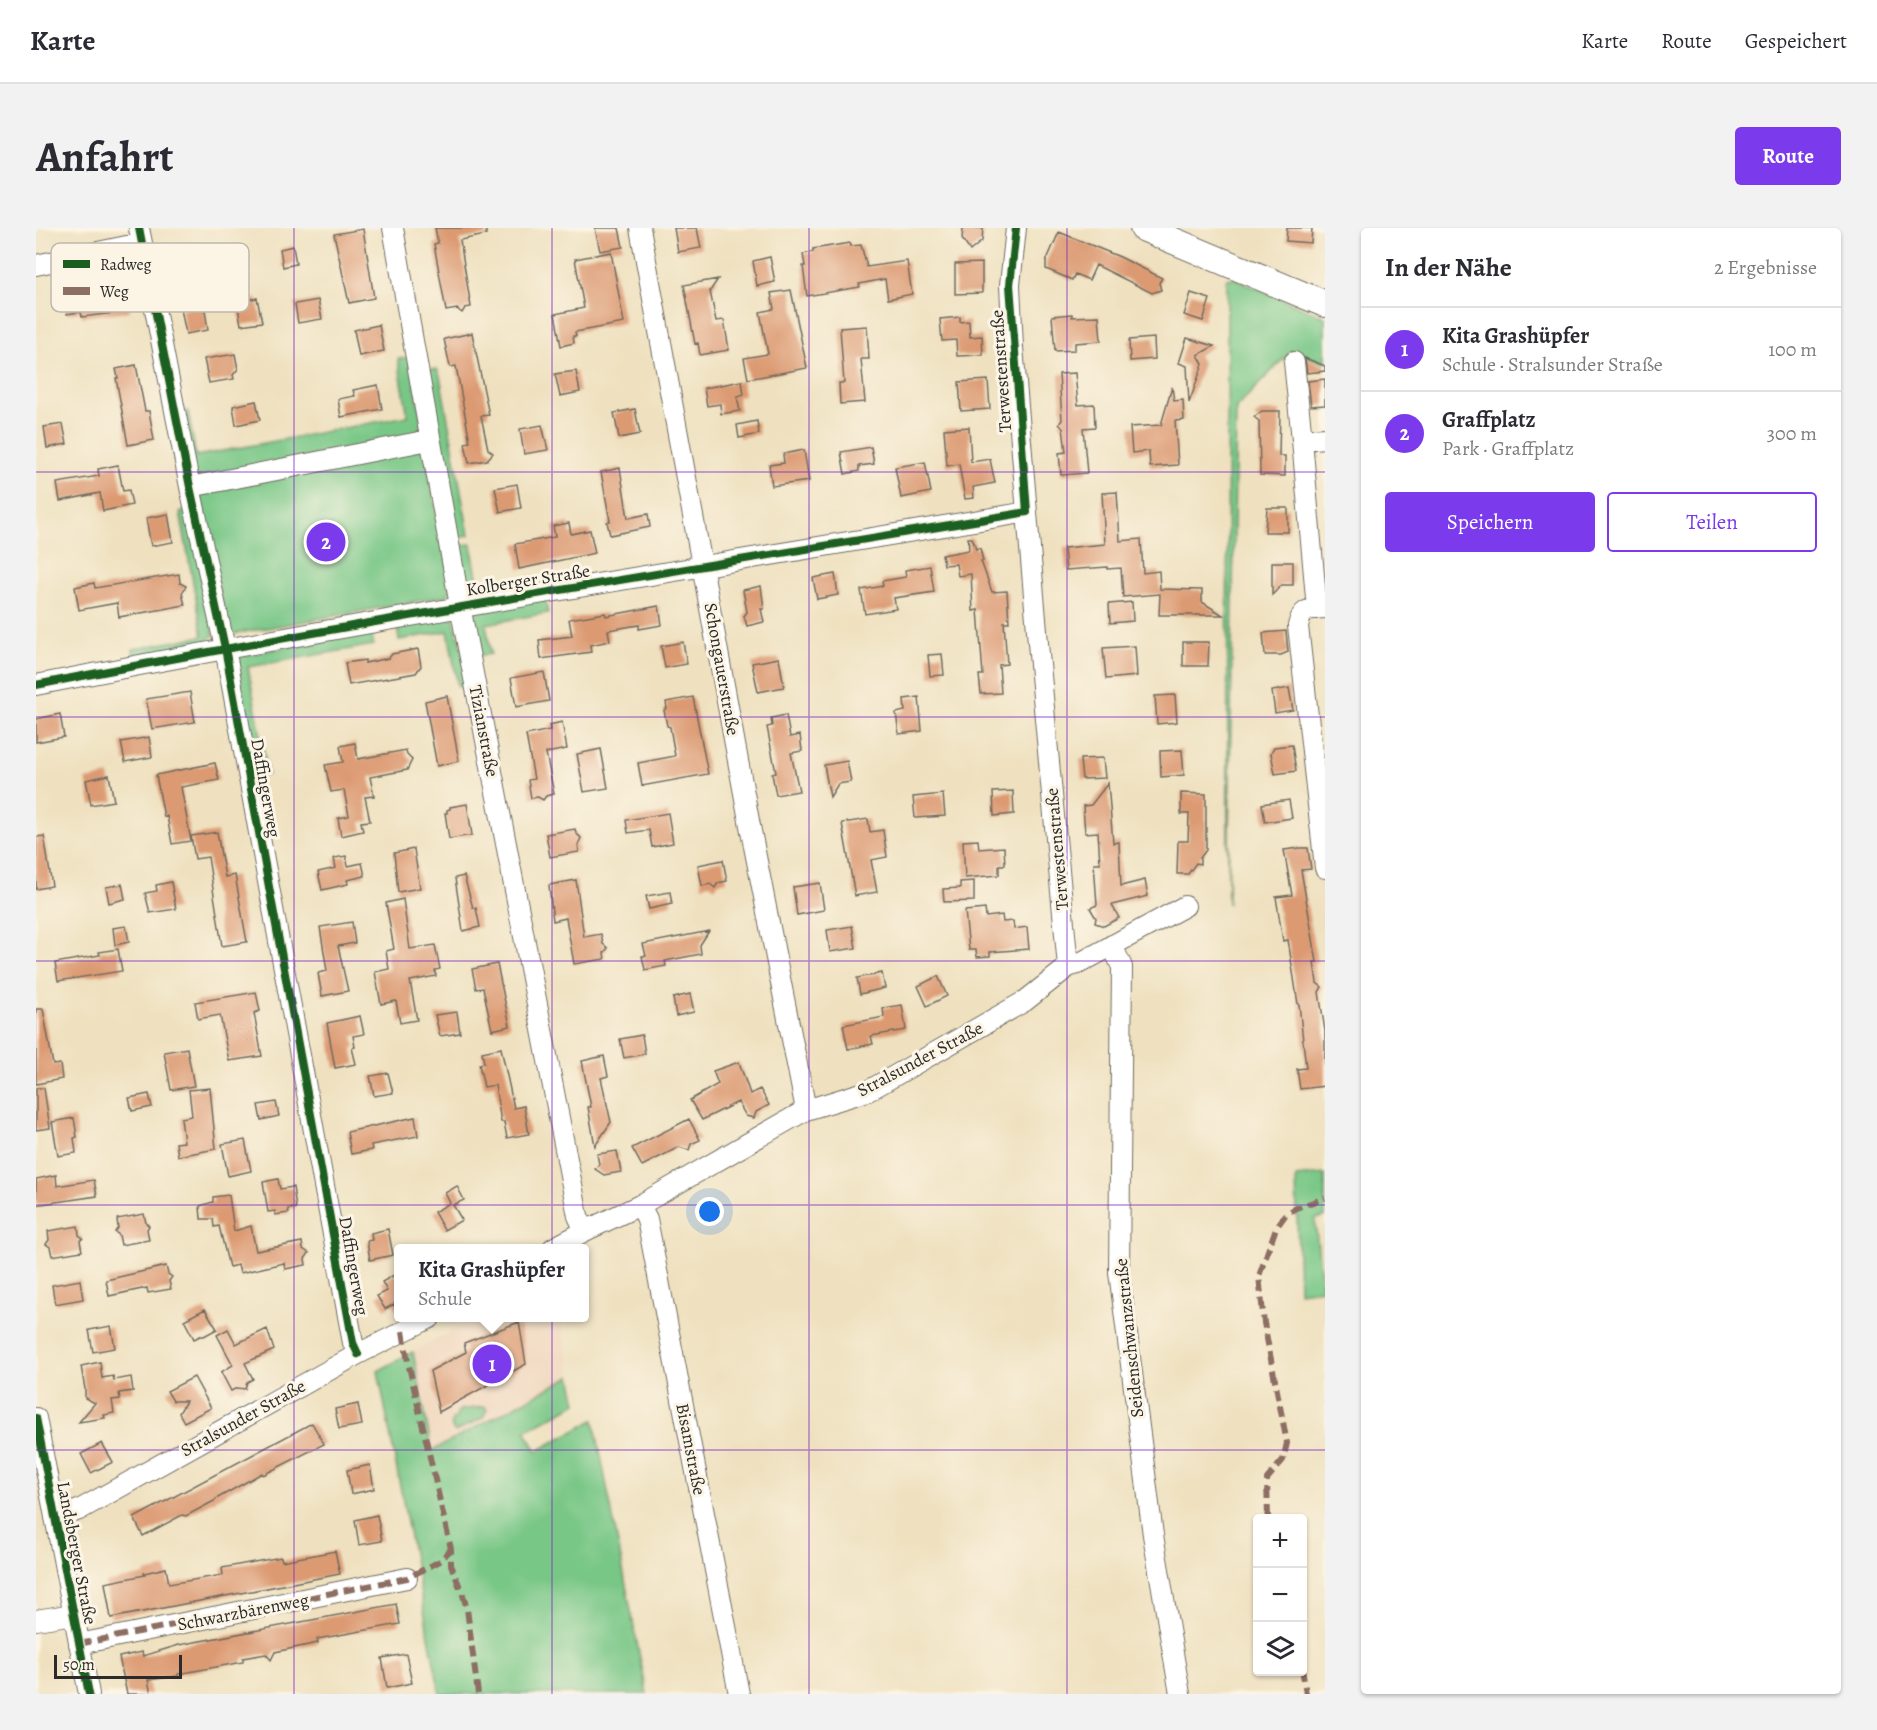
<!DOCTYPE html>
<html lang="de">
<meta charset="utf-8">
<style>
:root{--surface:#fff;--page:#f2f2f3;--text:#2b2b33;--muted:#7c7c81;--line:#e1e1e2;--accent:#7c3aed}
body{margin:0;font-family:Alegreya,serif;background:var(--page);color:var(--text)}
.controls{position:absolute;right:18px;bottom:18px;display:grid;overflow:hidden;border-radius:6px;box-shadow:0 2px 4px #0004}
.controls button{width:54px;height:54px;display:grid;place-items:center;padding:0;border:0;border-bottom:2px solid var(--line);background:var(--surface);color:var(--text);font:30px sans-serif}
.scale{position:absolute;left:18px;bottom:15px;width:128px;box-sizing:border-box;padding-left:6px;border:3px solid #2b2b2b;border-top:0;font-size:16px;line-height:21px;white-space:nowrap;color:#2b2b2b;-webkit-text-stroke:4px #fcf5e5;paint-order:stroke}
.you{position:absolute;left:674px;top:984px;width:21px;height:21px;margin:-15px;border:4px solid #fff;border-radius:50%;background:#1a73e8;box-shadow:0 0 0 9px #1a73e833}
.badge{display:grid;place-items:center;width:39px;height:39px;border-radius:50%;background:var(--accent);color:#fff;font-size:20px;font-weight:700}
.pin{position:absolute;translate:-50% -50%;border:3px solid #fff;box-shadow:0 2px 6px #0006}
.popup{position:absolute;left:358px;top:1016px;width:195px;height:78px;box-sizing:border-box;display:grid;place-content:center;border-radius:6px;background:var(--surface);filter:drop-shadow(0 2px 4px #0005);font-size:20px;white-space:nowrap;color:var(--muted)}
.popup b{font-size:22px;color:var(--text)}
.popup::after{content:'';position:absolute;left:50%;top:100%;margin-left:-12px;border:12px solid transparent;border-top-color:var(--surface)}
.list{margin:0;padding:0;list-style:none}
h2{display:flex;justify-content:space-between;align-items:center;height:78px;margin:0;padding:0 24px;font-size:26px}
h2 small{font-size:20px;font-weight:400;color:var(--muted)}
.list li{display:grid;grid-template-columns:39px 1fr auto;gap:18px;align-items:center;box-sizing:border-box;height:84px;padding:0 24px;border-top:2px solid var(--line)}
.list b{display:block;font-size:22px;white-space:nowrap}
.list p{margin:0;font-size:20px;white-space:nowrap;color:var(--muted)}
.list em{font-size:20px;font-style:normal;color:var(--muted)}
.actions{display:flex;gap:12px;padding:18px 24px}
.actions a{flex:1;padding:14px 0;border:2px solid var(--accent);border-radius:6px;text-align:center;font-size:21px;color:var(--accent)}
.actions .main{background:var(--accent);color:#fff}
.icon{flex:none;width:33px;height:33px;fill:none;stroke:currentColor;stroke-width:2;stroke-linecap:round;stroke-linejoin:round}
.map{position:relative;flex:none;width:1289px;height:1466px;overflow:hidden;border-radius:6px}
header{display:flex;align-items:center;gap:36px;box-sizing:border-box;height:84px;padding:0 30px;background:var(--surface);border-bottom:2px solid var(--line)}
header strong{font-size:28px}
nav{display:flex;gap:33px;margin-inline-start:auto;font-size:21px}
.intro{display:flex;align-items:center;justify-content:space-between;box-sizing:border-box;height:144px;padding:0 36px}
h1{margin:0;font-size:42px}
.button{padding:15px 27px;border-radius:6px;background:var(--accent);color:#fff;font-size:21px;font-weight:700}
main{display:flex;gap:36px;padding:0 36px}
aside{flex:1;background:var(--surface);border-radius:6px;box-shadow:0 2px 4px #0004}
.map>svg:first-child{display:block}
</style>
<header>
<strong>Karte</strong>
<nav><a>Karte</a><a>Route</a><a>Gespeichert</a></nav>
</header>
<div class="intro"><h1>Anfahrt</h1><a class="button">Route</a></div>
<main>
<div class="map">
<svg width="1289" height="1466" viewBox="0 0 1289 1466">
<rect width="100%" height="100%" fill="#fcf5e5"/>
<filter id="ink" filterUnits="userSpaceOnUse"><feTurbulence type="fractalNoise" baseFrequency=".0167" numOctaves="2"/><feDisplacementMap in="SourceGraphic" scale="12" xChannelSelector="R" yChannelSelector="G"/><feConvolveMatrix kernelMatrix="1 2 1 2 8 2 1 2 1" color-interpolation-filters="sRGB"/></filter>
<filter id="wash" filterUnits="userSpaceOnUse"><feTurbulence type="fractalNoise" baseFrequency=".008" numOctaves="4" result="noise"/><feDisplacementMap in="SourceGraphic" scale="24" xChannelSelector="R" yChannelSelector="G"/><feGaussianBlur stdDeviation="1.35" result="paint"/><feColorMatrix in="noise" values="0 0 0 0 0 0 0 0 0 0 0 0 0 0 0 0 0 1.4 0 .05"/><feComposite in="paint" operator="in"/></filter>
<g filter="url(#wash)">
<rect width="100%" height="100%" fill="#efe1c0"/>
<path fill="#f0d5bc" d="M440,1090H525L535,1148L396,1223L377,1124Z"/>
<path fill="#79c787" stroke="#527959" stroke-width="1.5" d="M1197,50L1289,89V135L1255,123L1200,180L1192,676L1191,55L1190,54L1191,51Z
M375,129L386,199L381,209L158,250L145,184L152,183L160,228L372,188L362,131Z
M401,141L404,148L433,307L417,310L388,142Z
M383,220L390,227L416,361L410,368L192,407L164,266Z
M154,282L178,407L166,417L98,429L97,421L167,408L144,284Z
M435,316L443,359L497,349L498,360L438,369L426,359L418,318Z
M509,368L512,385L450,396L455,426L441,428L434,388L438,383Z
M417,388L435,456L422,459L412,403L363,412L361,396Z
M334,402L338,417L212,439L232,546L218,549L200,429Z
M1289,946V989L1279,991L1286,1061L1263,1064L1260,949Z
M377,1124L396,1223L535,1148L541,1175L489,1203L501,1223L558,1192L611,1466H404L342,1143Z
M447,1179L451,1181L447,1190L419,1204C415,1201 415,1196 416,1191L420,1190L421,1185L424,1182Z"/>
<g id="blocks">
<path fill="#dc9a72" d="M399,0H450V7L424,12L435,79L429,80L426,85L421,81L410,83L398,16L402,15Z
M559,0H583L587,19L564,23Z
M638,0H661L665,20L642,24Z
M927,0H947L946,13L934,23L926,11Z
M1251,0H1276L1275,15L1250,13Z
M327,1L338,70L313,75L298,6Z
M1023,4L1084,29L1126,50L1123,55L1125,62L1116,65L1060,37L1053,52L1039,46L1036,52L1010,41V34Z
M814,15L815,18L825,17L831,39L871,33L876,66L852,71L849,51L823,56L824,59L771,68L767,38H769L767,26L777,24V21Z
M257,18L260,36L247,39L244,21Z
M575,24L588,95L539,104L540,108H537L538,115L525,118L519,86L548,80L539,31Z
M172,29L178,59L155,63L150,34Z
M734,29L739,54L721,58L717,33Z
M946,35V65L919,66V36Z
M682,51L674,63L680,93L688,92L693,122L664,127L662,115L659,116L648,57Z
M54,55L55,65L90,59L94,83L46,89L45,84L31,86L27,59Z
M755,62L771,140L712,151L708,130L732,126L724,84L738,81L735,65Z
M1155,65L1174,71L1167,93L1148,87Z
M221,70L226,94L205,97L201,74Z
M282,72L286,91L262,95L259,76Z
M168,76L172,102L150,106L145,81Z
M1036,86V89L1063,88L1065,113L1039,115V122L1019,123L1016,88Z
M924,89V94L933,93L934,109L946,108L947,127L921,128L920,112L906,113L904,91Z
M343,97L348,123L323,128L318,102Z
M831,98L833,131H825L829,174L804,176L803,155H808L804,100Z
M436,105L453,187L445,188L452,221L457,225L451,232L433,235L429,215L434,214L420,138L414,139L408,111Z
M1118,110L1119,131L1094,133L1093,112Z
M1151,110L1178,118L1162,127L1167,136L1153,175L1151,138L1143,135Z
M199,126L202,141L197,147L198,151L173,155L168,131Z
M1269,130L1289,138V143L1271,145Z
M100,137L109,183H113L118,212L92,217L80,150H82L80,141Z
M540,143L544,164L524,168L519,146Z
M1039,145L1042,177L1058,176L1059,199L1047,200L1051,245L1025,247L1023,225L1030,224L1027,200L1023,196L1026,192L1023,146Z
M1289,151V177L1275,178L1272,153Z
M952,152L954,181L925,183L923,154Z
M706,153L708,167L701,169L704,183L685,186L684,176L671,178L668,160Z
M342,157L346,181L305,189L302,171L319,168L317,162Z
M1136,159L1138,173L1147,172L1148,192L1139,193L1142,237L1114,239L1113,223L1096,225L1094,199L1125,197Z
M220,173L224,192L200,197L197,178Z
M599,181L604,206L583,210L578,185Z
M1226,183H1244L1243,228H1249V248L1224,247L1223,193L1218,189Z
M721,193L723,206L703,210L701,197Z
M27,196L31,216L11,220L8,199Z
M506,197L512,222L488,226L484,201Z
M933,199L935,234L954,231L959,255L937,259L938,270L929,271L923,236L911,238L908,201Z
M835,219L838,236L823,238V243L809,246L805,224Z
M768,222L773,253L736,258L733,237L748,235L747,226Z
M889,234L895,264L865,270L859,239Z
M82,237L87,263L93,262L96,277L67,283L64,265L24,273L21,255L63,248L62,241Z
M584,240L592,290L612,286L614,299L574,307L571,294L574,293L565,244Z
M481,256L485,280L464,284L459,260Z
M1081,264L1084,313L1105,311L1107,345L1123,343L1124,361L1166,362V374L1187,387H1123L1124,366L1087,369L1085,340L1071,341V339L1030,342L1028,320L1069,316L1066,265Z
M1231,280H1252V304H1229Z
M132,286L137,314L115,318L110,290Z
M533,295L535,306L554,302L559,325L483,341L479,316L519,309L517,298Z
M932,310H936L940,321L944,320L947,333H945L956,364L971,363L973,394H968L971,436L963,437L965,465L945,466L943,447H947L942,382L937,383L935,346L922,348L920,336L908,337L906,327L933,322Z
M1236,334H1257V357H1246L1236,367Z
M894,338L898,364L858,370L860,381L829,386L825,362L847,358L846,353L870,349L869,342Z
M143,346L144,355L150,358L146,365L149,377L83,389L81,375L43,382L39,359L58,355L59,360Z
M799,346L802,367L781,371L777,350Z
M725,358L728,381H725L728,394L711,398L708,388L711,384L707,362Z
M1096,374L1097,393L1074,395L1073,376Z
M623,378L626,397L603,401V397L572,402L574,413L554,417L555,424L505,431L503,412L536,408L533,391L569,385L570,388Z
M1250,403L1252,424L1245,427H1229L1227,405Z
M647,414L651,436L629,440L625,418Z
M1147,414H1173L1172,438H1147Z
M1099,418L1101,448L1070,451L1067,420Z
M382,421L385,438L380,445L313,457L309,435L329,432V435L353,430L356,426Z
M906,426L908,447L894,448L892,427Z
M743,430L748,459L722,464L716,435Z
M508,444L513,473L480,479L475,450Z
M1253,460L1257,482L1239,485L1236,463Z
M154,464L159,494L116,501L110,471Z
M1139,467L1141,494L1121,496L1119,468Z
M411,468L423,533L401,538L389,473Z
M657,469L672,546L606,558L602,535L639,528L634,499L631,498L628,482L631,480L630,474Z
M883,469L886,503L863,506L860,485L869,483L868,471Z
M24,486L28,509L0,514V491Z
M750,487L754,509L764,507L766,523L755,525L763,563L740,567L736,546L740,545L731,499L736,498L735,490Z
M526,494L531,521L510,525L518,566L510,568L507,572L502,569L495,570L492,552L498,551L490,507L514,502L513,497Z
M113,509L116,529L89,534L85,514Z
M319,515L322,531L370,522L371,527L376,532L371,542L334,549L338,568L329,569L334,593L325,594L327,603L305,608L302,590L313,588L308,562L295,564L289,537L307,534L304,518Z
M1256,517L1260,543L1239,546L1235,525L1238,519Z
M565,521L572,560L548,564L541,526Z
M1146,522L1148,547L1125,549L1124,523Z
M1067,530L1069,550L1046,551L1044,531Z
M811,533L815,554L802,556L794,569L788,537Z
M179,535L183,552L145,559L155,613L136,616L131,588L128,589L120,547Z
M73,547L78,573L55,577L50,552Z
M1072,555L1077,615L1083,614L1085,658L1109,652L1112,668L1076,677L1083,690L1068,698L1059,695L1060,690L1054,680L1061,677L1058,635H1064L1062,604L1049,605L1047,578L1055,577Z
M977,563L978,586L958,588L957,564Z
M1145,565L1170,566V622L1164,630V636L1160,635L1152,646H1141L1142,613H1152L1153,586H1145Z
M907,566L909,588L879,590L877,569Z
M1253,572L1256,590L1229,594L1226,576Z
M431,576L436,607L413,611L409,585H411V582L414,581V579Z
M632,585L637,615L616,619L613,602L592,605L590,592Z
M832,591L834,604L847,602L851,629L835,632L841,664L819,668L806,595Z
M539,601L540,605L545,610L542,617L543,624L514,629L510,606Z
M181,604L189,649L199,647L211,714L186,718L172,629L159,631L155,608Z
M8,608L16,658L0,661V609Z
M942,612L943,621L968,619L969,637H963V647L929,650L927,613Z
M1264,620H1272L1275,641L1265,642L1281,734H1278L1281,755L1286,759L1283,764L1289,803V858L1264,861L1261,841L1270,840L1263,776H1262L1252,712L1247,713L1240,669L1256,667L1248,622Z
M378,621L384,660L362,664L358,625Z
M310,628L312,638L326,635L329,648L311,652L312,656L286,662L282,644L300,640L298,630Z
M687,632L691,653L682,655L679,660L674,656L666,658L662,637Z
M428,648L437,680H440L444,699L427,703L419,650Z
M540,652L548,709L565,706L567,716L572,720L568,725L569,731L538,736L530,690L517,693L513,657Z
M938,653V673L908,674L907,661L924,660V654Z
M135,654L140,681L114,685L109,665L121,663L120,657Z
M784,655L788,682L761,687L757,659Z
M86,656L89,671L73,675L70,659Z
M634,664L636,676L613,681L610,668Z
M367,671L374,721L399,717L404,741L399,742L400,748L374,753L381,792L364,795L360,773L345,776L339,744L353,741L350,723L358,721L350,675Z
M949,681L950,689L966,687L967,694L977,693L978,701L991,699L993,721L954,724V728L941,729L940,722H933L929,683Z
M316,694L319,715L302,718L312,763L286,768L282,745L291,743L284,699Z
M90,698L93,714L79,717L77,700Z
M816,698L820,720L794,724L791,702Z
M673,703L664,717L665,726L629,733L630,738L609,742L606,728H610L607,716Z
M82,721L86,743L22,753L19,735L64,727L63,724Z
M461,736L474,798L456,802L447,760L440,761L436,741Z
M846,745L849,760L824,766L821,750Z
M902,748L911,768L891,778L882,758Z
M220,764L224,783L218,785L226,828L193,833L184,787L162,791L159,774Z
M654,766L658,784L640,788L637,770Z
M866,777L870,802L835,808L837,816L812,821L807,797L848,789L847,780Z
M0,781H7L17,837L24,836L26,851L0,856Z
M421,784L424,805L404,808L399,787Z
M324,788L328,806L317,808L319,819L316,820L320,836L299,840L291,795Z
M606,807L609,826L588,830L584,811Z
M151,820L158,858L135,862L128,824Z
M465,820L478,880L488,878L493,906L471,910L468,894H465L459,857L448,859L443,836L448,835L446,824Z
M568,828L572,848L565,850L575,894L559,918L552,879H555L546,833Z
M703,834L714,866L724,861L733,877L720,884L718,890L710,888L702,874L666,892L654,872L682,856L677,843Z
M352,845L357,865L338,868L334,848Z
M0,860H8L14,900L0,902Z
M174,860L180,921L142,928L140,915L148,914L145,890L156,888L153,862Z
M113,866L116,879L96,883L93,870Z
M240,874L243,888L225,892L222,877Z
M379,889L382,908L335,917L336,922L315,926L311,904Z
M38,890L41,909L38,910L40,925L22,928L16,894Z
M653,891L664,912L655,916L653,922L643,919L606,938L596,920Z
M209,912L215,943L192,948L186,916Z
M581,923L585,944L568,947L559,941L563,936L561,926Z
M20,947L21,958L58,952L61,968L0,977V951Z
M242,951L244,961L257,959L260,980L252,981L253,985L239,987V983L232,984L227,954Z
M421,958L428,972L417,977L426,992L408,1002L398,984L414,975L409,965Z
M193,967L198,1003L215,998L220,1023L266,1014L267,1021L273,1025L269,1031L270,1037L249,1041L248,1035L204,1045L202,1037L193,1039L183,998L178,999L177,991H165L164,978L177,974V969Z
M108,986L110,995L113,998L111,1001L113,1012L85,1017L83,1007L79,1004L82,1000L81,991Z
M42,998L43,1007L47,1010L44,1013L46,1023L16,1028L14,1019L10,1016L13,1012L12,1003Z
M352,1001L357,1027L334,1032L331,1013L336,1012L335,1005Z
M130,1038L132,1046L136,1049L133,1053L135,1061L112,1065L111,1060L73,1068L70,1052Z
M363,1044V1086L358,1076L349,1081L341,1068L351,1063L346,1054Z
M44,1052L47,1071L19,1076L16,1057Z
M169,1081L181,1101L168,1108H164L158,1111L148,1092Z
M483,1094L490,1136L403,1184L394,1143L430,1124L428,1115Z
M75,1098L79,1120L57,1124L53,1102Z
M192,1101L200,1116L231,1101L238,1122L209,1135L217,1151L211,1154L209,1161L201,1160L195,1163L185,1144L197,1137L181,1107Z
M64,1134L66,1150L77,1148L78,1152L95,1149L97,1163L83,1165L84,1171L76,1172L78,1185L68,1187L69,1190L43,1194L59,1175L49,1170V1161L45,1138Z
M158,1149L175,1180L148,1194L143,1185L150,1173H137L131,1163Z
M322,1176L326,1197L303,1201L299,1181Z
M276,1195L288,1216L227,1247L226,1245L180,1271V1272L150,1288L146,1287L107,1308L98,1290Z
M66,1215L77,1234L55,1245L45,1226Z
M334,1237L338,1261L315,1266L311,1242Z
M341,1287L346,1313L323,1317L319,1292Z
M299,1323L304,1346L75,1390L69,1355L109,1347L108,1345L130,1340L133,1356L187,1347L186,1340L245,1329L246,1333Z
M360,1376L364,1396L281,1411L282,1415L239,1424L235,1432L230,1426L207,1430V1434L142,1446V1448L112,1452L115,1466H91L83,1429L106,1424L107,1428L143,1417Z
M370,1426L376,1455L351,1460L346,1430Z"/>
</g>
</g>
<g filter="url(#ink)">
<use href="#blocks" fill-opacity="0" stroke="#706b5f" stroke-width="1.5"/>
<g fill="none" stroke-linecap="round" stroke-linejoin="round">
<defs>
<path id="minor" d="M103,0L154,259L189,420L317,1115L322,1126
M357,0L424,378L542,988L549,1003
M604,0L714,598L770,882
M980,0L974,57L977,119L1002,415L1032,739
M0,37L105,15
M1258,134L1266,212
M154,259L393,212
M1289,380C1273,381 1266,380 1262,398L1289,640
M1281,381L1266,212L1289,210
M0,457C329,392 660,340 991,284
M1076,717L1086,739L1083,1044L1117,1307L1144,1466
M604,977L611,991L703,1466
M517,1020L549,1003L604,977L770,882L832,863L989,773L1032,739L1042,736L1149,678
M0,1190L53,1466
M19,1290L43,1282L322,1126L394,1090
M0,1392L38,1386
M43,1416L371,1350"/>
<path id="major" d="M1107,0L1289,76"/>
</defs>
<use href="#minor" stroke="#706b5f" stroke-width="22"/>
<use href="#major" stroke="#706b5f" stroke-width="28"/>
<use href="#minor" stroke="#fff" stroke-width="20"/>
<use href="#major" stroke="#fff" stroke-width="26"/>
<path stroke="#8d6e63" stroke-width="6" stroke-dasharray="12 6" stroke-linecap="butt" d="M367,1103L372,1134L415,1321V1337L427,1367L431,1381L442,1466
M1232,1290L1231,1251L1247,1232L1251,1215L1228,1095L1223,1048L1240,1000L1250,986L1260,980L1289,970
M43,1416L371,1350L404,1333L415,1321
M1266,1440L1270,1466"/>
<defs>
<path id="cycleway" d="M103,0L154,259L189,420L317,1115L322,1126
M0,457C329,392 660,340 991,284L974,57L980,0
M0,1190L53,1466"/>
</defs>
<use href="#cycleway" stroke="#fcf5e5" stroke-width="11"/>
<use href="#cycleway" stroke="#1b5e20" stroke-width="8"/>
</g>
</g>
<path fill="none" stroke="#7b2cbf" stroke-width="1.5" stroke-opacity="0.55" d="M258,0V1466M516,0V1466M773,0V1466M1031,0V1466M0,244H1289M0,489H1289M0,733H1289M0,977H1289M0,1222H1289"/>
<g text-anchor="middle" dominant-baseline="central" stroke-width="6" stroke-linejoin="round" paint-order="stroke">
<g font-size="18" fill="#2b2b2b" stroke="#fcf5e5">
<text transform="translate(965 143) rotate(-94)">Terwestenstraße</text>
<text transform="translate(492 352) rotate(-9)">Kolberger Straße</text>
<text transform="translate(686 441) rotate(80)">Schongauerstraße</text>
<text transform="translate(448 503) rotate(79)">Tizianstraße</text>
<text transform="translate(230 560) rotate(80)">Daffingerweg</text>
<text transform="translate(1021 621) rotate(-95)">Terwestenstraße</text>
<text transform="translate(884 831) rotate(-28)">Stralsunder Straße</text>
<text transform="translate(318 1038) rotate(80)">Daffingerweg</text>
<text transform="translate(1093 1110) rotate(-96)">Seidenschwanzstraße</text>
<text transform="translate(207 1190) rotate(-29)">Stralsunder Straße</text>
<text transform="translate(655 1221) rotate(79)">Bisamstraße</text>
<text transform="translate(41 1325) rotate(79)">Landsberger Straße</text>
<text transform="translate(207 1384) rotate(-11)">Schwarzbärenweg</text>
</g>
</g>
<rect x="15" y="15" width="198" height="69" rx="9" fill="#fcf5e5" stroke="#bdb8ad" stroke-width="1.5"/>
<rect x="27" y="32" width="27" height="8" fill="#1b5e20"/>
<rect x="27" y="59" width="27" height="8" fill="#8d6e63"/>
<g font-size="16" fill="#2b2b2b">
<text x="64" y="42">Radweg</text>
<text x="64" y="69">Weg</text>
</g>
</svg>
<div class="controls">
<button>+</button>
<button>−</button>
<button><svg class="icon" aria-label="layers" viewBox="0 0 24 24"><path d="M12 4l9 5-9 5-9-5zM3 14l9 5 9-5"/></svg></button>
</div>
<div class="scale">50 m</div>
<div class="you"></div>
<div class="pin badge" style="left:456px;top:1136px">1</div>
<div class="popup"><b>Kita Grashüpfer</b>Schule</div>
<div class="pin badge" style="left:290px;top:314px">2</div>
</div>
<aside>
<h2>In der Nähe<small>2 Ergebnisse</small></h2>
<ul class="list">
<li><span class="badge">1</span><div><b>Kita Grashüpfer</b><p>Schule · Stralsunder Straße</p></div><em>100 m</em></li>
<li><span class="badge">2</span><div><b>Graffplatz</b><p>Park · Graffplatz</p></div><em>300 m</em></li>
</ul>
<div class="actions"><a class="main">Speichern</a><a>Teilen</a></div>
</aside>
</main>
